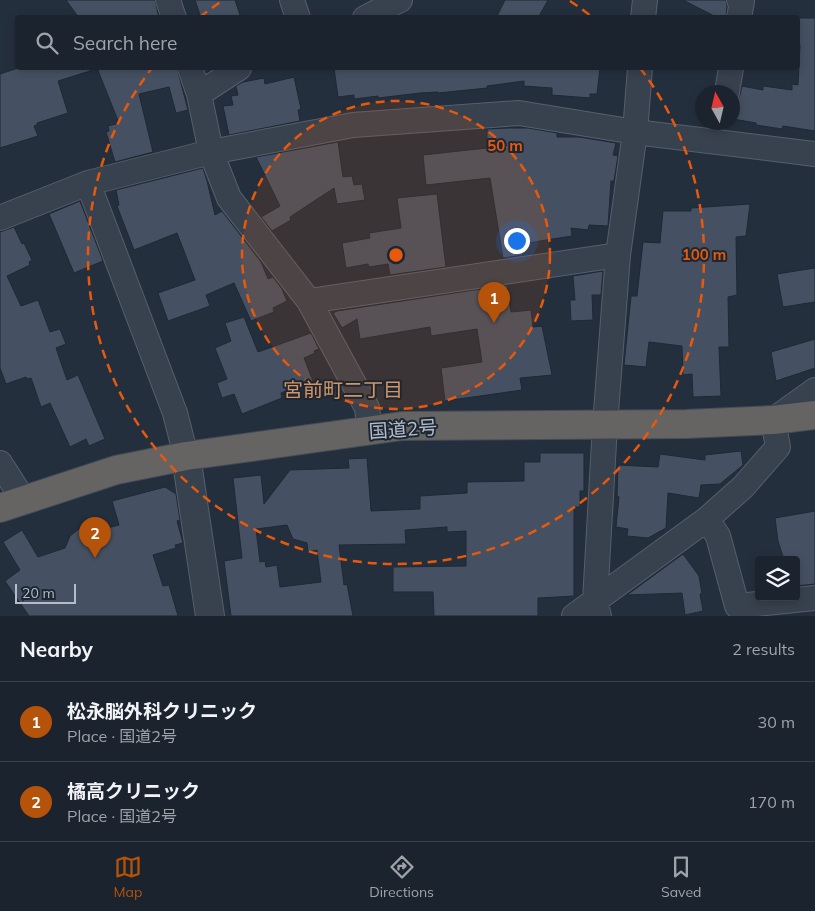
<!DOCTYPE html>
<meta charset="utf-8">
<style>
:root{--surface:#1b232e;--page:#282f3a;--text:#f1f3f6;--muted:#a0a4aa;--line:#39404a;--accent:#b45309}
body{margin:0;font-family:Mulish,"Noto Sans JP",sans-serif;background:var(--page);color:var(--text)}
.controls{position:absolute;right:15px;bottom:15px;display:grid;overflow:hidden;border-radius:5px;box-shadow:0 2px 8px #0003}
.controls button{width:45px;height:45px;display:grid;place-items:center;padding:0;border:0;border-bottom:1px solid var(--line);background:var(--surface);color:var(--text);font:25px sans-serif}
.compass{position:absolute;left:695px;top:85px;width:45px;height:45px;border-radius:50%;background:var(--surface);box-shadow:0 2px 8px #0003;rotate:352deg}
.scale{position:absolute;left:15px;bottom:12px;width:61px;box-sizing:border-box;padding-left:5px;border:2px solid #b4bcc9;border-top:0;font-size:14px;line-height:18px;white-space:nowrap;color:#b4bcc9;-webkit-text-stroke:4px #1d2633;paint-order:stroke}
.you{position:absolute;left:516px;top:240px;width:18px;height:18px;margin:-12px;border:4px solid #fff;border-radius:50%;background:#1a73e8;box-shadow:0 0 0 8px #1a73e833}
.badge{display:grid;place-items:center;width:32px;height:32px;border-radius:50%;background:var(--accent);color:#fff;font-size:16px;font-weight:700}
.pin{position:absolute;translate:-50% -41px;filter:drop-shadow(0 1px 2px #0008)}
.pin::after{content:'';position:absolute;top:26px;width:18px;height:15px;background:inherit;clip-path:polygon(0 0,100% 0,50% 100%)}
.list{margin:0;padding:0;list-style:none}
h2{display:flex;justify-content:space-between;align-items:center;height:65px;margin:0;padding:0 20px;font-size:21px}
h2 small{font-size:16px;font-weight:400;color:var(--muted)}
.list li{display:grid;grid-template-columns:32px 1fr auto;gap:15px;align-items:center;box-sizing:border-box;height:80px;padding:0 20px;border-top:1px solid var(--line)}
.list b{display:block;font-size:19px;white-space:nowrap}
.list p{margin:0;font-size:16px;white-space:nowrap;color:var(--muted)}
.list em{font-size:16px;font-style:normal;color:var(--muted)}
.icon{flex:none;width:28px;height:28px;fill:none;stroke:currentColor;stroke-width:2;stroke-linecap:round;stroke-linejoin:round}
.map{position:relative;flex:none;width:815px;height:616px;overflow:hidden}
.search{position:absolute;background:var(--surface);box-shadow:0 2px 8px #0003;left:15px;right:15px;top:15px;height:55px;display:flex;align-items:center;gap:12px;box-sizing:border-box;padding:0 18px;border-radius:5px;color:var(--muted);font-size:19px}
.sheet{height:225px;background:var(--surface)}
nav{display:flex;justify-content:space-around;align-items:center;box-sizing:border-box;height:70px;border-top:1px solid var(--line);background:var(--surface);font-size:14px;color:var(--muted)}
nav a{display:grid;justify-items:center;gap:2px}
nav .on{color:var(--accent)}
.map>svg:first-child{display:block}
</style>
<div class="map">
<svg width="815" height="616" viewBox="0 0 815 616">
<rect width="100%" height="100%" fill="#242f3e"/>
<path fill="#455162" stroke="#1f2835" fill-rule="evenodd" d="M66,0H155L159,18H79Z
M195,0H235L241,18H201Z
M505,0H548L538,18H496Z
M683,0H726L727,6L726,18H718Z
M798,18H815V131L783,126L782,129L756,125V123L733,119L736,102L740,95L742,86L763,90V86L792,90V84L798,85L800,45H798Z
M18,68H89L90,71L58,81L68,113L37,123V125L34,126L38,136L0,148V74Z
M97,68H177L188,110L176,113L169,87L139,94L153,152L115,162L106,132L109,131L108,126L119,123Z
M334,68H600L597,94H590V98L552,95V88L524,86V81L487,86V88L438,93V92L420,93L378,98V96L354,99V95L338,97Z
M294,77L301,109L298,110L300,121L229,135L223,106L233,105L231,96L238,95L236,86L243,82L264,78L265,84Z
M508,128H528L557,133V137H579L616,143L613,155L618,156L614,181H611L608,226L589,225L588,230L571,228L572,236L521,244L523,255L503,258L490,178L426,185L423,155L487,148V129Z
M338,142L343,177L352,176L354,185L362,184L365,200L337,204L334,188L290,217L291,220L272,231L261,217L280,206L256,157Z
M203,168L207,181L215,215L222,211L261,262L268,279L273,277L282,289L287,301L273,308L274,312L251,321L234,283L206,295L210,306L168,321L158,293L195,280L177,233L134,250L117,206L119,205L116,190Z
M437,194L446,267L390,275L388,264L369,267L368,264L346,268L342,243L370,238L369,233L401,228L397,198Z
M80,201L103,261L74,273L49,214Z
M750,204L746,236L736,237L737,295L728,297L729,347H719L721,396L693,397L692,374L683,375L682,346L649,342L646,367L624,365L631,296H637L643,242L660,243L663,211H691V208Z
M14,227L22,244L24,243L32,260L29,262L30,265L7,276L21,306L38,300L50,332L60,329L66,344L56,348L67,380L78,375L105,439L89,446L86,439L70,447L50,403L41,407L31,378L27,379L26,377L6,384L0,368V232Z
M815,268V302L783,307L777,274Z
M603,271L601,295H592L593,320L571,321L570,300H575L573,276Z
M507,285L511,312L531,310L533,327L542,326L552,375L520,378L522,390L445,401L441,368L482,362L477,329L431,336L430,327L360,339L357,319L342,328L333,313L337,311Z
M244,317L258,352L311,333L319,349L314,351L315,353L304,358L313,381L281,393L282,398L242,414L234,394L222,398L217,383L227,379L215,348L231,341L225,323Z
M815,339V368L776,381L771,352Z
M741,451L743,465L720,484L701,485L699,498L668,493L666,528L648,538L627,536L628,529L616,527L619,497L617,496L618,465L658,467L660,454L705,460V455Z
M540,453H584V491H580V507H574V596L538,598V616H434L433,592H393V567L466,566V531L447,532V527L405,530L406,544L339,545L344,585L347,584L353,616H231L224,561L242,558L233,478L261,475L264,504L290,470L349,468L348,459L367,458L371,511L420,509V496L467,493V482L524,481V462H540ZM287,525L293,539L307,543L308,552L317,550L321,582L280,587L277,565L266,567L265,561L260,562L256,529Z
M165,487L176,494L180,520L177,521L183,543L175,545L176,548L153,555L163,586L169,585L178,616H29L5,581L20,570L3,542L22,530L38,557L65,548L70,536L80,528L85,527L96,531L119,525L112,501Z
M815,511V584L796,586V560H784L778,541L775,518Z
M683,554L699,576L702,594H700L703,611L685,615L682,593L627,595Z"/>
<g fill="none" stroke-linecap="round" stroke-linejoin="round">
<defs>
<path id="minor" d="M168,0L174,18
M292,0L298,18
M365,18L400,0
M643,18L645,0
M739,18L742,1L739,0
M190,68L199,94L211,152L229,198L309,301L367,408L370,431
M727,92L731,68
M199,94L239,68
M88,183L175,413L186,456
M0,218L88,183L211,152L353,125L519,113L635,132L815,154
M309,301L618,255
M0,463L23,499
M707,519L718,536L737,606L815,598
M574,616L707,519L743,487L778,447L773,420L815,390
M599,616L595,601L605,425L618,255L635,132L640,68"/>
<path id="tertiary" d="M186,456L210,616"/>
<path id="trunk" d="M0,508L116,470L186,456L402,426L686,424L773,420L815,415"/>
</defs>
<use href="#minor" stroke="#565f6c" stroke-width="26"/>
<use href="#tertiary" stroke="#565f6c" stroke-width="30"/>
<use href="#trunk" stroke="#434c59" stroke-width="30"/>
<use href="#minor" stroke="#38414e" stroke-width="24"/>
<use href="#tertiary" stroke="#38414e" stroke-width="28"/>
<use href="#trunk" stroke="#656462" stroke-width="28"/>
</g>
<circle cx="396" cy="255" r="154" fill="#e8590c" fill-opacity=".12"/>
<g fill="none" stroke="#e8590c" stroke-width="2.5" stroke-dasharray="9 6">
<circle cx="396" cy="255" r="154"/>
<path d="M200 17A308 308 0 0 1 222 1M570 1A308 308 0 0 1 592 17M640 68A308 308 0 1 1 152 68"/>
</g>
<g text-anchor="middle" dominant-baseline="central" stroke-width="4" stroke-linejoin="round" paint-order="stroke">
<g font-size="19" fill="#b4bcc9" stroke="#1d2633">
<text transform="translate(403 429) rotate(-4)">国道2号</text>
</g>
<g font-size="20" fill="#d59563" stroke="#1d2633">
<text x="343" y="389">宮前町二丁目</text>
</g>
</g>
<circle cx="396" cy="255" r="8" fill="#e8590c" stroke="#1d2633" stroke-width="2.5"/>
<g font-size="15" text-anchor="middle" font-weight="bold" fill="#e8590c" stroke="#1d2633" stroke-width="4" stroke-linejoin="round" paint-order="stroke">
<text x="505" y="151">50 m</text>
<text x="704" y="260">100 m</text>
</g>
</svg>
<div class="controls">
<button><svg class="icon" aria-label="layers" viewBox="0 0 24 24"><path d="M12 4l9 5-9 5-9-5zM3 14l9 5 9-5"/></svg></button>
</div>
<svg class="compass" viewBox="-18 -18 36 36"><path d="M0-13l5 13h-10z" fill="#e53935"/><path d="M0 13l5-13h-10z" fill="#a0a4aa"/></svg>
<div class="scale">20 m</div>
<div class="you"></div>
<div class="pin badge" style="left:494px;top:323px">1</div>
<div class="pin badge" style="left:95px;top:558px">2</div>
<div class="search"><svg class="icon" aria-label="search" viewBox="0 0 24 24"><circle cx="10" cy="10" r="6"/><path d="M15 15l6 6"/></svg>Search here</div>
</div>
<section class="sheet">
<h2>Nearby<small>2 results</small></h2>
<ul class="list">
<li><span class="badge">1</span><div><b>松永脳外科クリニック</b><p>Place · 国道2号</p></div><em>30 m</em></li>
<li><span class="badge">2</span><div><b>橘高クリニック</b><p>Place · 国道2号</p></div><em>170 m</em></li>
</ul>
</section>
<nav>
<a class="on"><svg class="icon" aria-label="map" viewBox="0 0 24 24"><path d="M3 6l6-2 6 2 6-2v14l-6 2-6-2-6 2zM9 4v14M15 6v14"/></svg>Map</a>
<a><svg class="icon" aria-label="directions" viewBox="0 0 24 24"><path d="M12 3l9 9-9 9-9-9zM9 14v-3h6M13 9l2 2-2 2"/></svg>Directions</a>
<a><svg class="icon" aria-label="saved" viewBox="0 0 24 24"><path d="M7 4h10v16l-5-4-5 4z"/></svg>Saved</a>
</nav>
